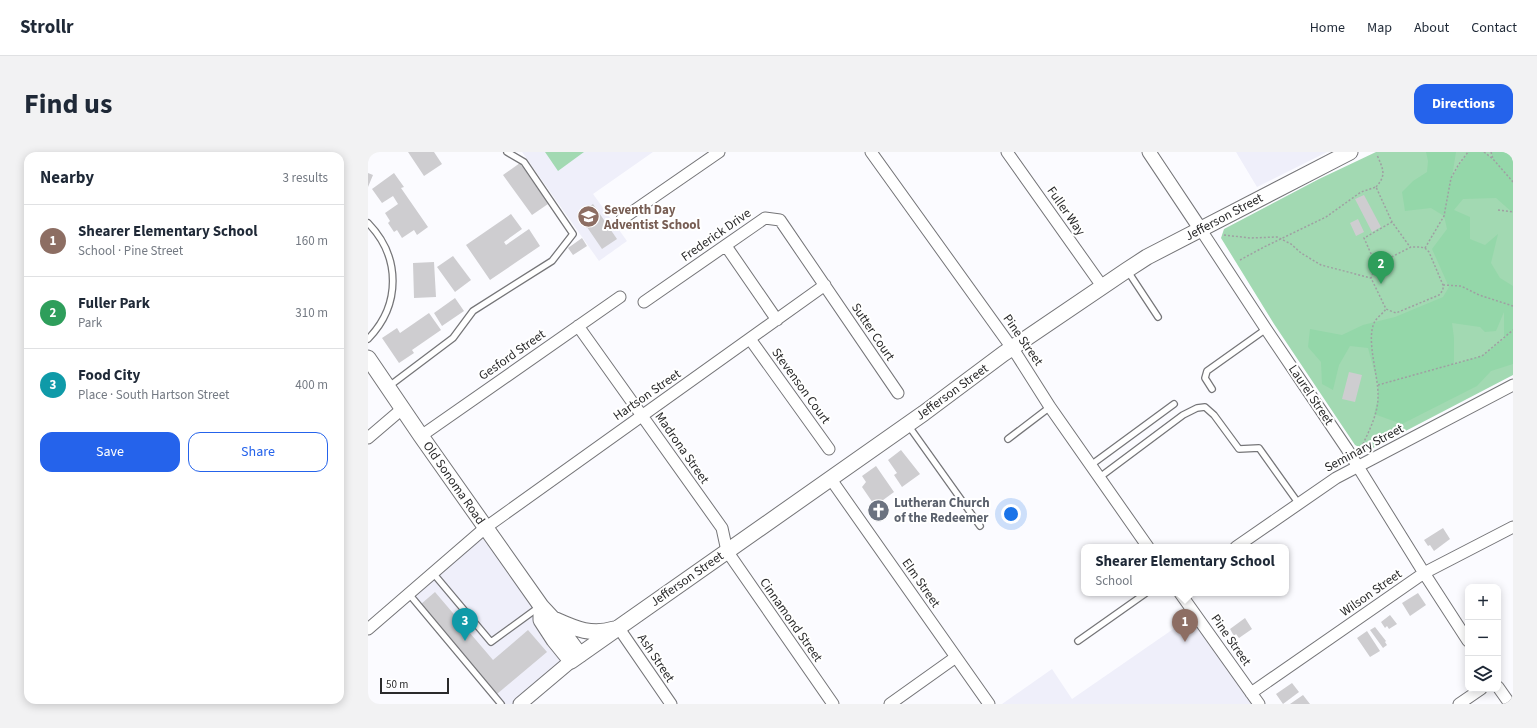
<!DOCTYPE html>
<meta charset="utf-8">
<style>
:root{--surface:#fff;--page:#f2f2f3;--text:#1f2937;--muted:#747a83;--line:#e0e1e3;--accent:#2563eb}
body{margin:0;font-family:"Source Sans 3",sans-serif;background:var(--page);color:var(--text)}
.controls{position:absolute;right:12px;bottom:12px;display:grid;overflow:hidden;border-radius:8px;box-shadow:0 2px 10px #0003}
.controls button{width:36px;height:36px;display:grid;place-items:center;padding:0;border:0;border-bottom:1px solid var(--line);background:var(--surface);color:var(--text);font:20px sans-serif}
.scale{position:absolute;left:12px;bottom:10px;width:69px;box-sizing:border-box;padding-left:4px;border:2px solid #2a2a2b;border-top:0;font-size:11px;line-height:14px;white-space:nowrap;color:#2a2a2b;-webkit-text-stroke:3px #fff;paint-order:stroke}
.you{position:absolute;left:643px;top:362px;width:14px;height:14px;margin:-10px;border:3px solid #fff;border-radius:50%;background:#1a73e8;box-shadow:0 0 0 6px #1a73e833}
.badge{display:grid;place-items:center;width:26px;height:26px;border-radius:50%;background:var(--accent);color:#fff;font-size:13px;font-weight:700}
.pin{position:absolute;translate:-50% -33px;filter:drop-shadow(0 1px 2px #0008)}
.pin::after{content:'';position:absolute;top:21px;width:14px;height:12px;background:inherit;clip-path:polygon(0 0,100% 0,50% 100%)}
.popup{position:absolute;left:713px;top:392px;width:208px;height:52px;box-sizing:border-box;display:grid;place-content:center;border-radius:8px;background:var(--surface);filter:drop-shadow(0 1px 3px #0005);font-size:13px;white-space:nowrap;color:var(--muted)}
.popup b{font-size:15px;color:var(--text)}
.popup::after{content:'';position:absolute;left:50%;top:100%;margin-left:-8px;border:8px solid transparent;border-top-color:var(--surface)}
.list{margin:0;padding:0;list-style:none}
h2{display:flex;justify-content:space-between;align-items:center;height:52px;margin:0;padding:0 16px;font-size:17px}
h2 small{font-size:13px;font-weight:400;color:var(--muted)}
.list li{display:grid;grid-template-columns:26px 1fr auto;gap:12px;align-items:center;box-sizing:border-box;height:72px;padding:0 16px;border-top:1px solid var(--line)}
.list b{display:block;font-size:15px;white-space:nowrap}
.list p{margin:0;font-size:13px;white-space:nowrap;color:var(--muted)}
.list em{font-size:13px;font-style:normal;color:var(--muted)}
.actions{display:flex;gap:8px;padding:12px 16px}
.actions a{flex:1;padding:9px 0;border:1px solid var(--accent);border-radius:12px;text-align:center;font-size:14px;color:var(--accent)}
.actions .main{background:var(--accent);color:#fff}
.icon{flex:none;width:22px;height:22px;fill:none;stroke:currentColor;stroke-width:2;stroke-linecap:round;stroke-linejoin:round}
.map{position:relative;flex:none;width:1145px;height:552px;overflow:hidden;border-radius:12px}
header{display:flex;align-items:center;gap:24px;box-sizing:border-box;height:56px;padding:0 20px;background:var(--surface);border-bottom:1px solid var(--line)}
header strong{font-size:19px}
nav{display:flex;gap:22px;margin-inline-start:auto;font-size:14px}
.intro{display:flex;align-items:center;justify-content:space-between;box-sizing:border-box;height:96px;padding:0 24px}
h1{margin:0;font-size:28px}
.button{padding:10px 18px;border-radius:12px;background:var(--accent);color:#fff;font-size:14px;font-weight:700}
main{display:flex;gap:24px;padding:0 24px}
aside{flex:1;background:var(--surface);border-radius:12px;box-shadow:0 2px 10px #0003}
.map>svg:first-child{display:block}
</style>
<header>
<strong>Strollr</strong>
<nav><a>Home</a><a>Map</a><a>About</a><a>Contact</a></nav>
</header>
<div class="intro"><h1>Find us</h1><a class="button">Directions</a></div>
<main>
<aside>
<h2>Nearby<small>3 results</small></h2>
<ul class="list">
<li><span class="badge" style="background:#8d6e63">1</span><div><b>Shearer Elementary School</b><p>School · Pine Street</p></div><em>160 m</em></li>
<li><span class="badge" style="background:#2e9e5b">2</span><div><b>Fuller Park</b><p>Park</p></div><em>310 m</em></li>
<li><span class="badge" style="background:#0f9aa8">3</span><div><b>Food City</b><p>Place · South Hartson Street</p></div><em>400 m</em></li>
</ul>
<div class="actions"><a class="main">Save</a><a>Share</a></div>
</aside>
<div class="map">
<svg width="1145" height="552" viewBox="0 0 1145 552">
<rect width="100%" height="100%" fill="#fbfbff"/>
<path fill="#efeffa" d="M154,0H285L225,42L259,89L231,109Z
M868,0H959L889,35Z
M117,376L203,509L152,552H133L41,442Z
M827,462L891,552H634L684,517L704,547Z"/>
<path fill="#a2d9b2" d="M177,0H216L190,19Z
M1008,0H1145V223L1003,297L997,298L987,293L906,172L853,86L856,77L951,27Z"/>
<path fill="#94d7a9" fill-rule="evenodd" d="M1058,0H1088L1084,25L1100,0H1116L1125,7L1123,0H1145V61L1128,46L1095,47L1086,58L1102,65V87L1117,93L1130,82L1123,111L1132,126L1145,134V212L1123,219L1109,234L1034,272L1006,262L1010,247V233L1000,196L982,194L971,213L965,238L954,232L953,210L940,195L942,177L974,183L995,173L1027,165L1075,145L1081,135L1064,97L1079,77L1076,64L1063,56L1037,59L1034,40L1045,29L1059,20L1060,9ZM1136,160V187L1114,204L1086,212V186L1084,171L1112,175L1117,180L1128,179Z"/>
<path fill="#cecdd0" d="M40,0H66L74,12L56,24Z
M152,11L180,52L164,63L135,23Z
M0,21L5,23L0,35Z
M26,21L36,35L33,36L60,75L49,83L46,78L34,86L29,78L26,80L20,71L22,69L17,61L30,52L25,44L14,51L4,37Z
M996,43L1013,75L1004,80L987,47Z
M225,52L249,87L234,97L210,62Z
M143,62L154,77L136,90L138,93L161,77L172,94L122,128L98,93Z
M990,67L996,80L988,84L982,71Z
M214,86L219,94L205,103L200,96Z
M85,104L103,128L87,140L69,115Z
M66,110L68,145L46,146L45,111Z
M87,146L96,159L74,174L66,161Z
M61,161L73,178L44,198L46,201L31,211L14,186L29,176L32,181Z
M981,220L994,223L987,250L974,247Z
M533,298L552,322L534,335L526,323L529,321L520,308Z
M508,314L526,340L507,354L494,335L498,330L494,324Z
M1075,376L1082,387L1066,399L1062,393L1060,394L1056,388Z
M67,440L125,508L160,478L179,500L129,542L53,452Z
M1050,441L1058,453L1042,464L1034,451Z
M1022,463L1029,472L1021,477L1019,474L1017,476L1013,470Z
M877,466L884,477L871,486L868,482L866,484L862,477Z
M1007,475L1018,489L1017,490L1019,493L1015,496L1002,478Z
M999,479L1012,499L1002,505L989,486Z
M924,531L931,540L915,552L908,542Z
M935,543L942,552H922Z"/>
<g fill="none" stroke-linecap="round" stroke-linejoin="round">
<defs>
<path id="service" d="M0,71C33,105 33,153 0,187
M759,118L790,165
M20,235L85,186L105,159L184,109L205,82L156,10L139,0
M844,237L837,226L839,219L898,177
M540,273L612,374
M640,287L682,255
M723,313L806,252
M732,325L815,263L829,256L837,255L846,263L871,297L891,296L931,352
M65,421L123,490L171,455
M41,442L133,552
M710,489L778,441"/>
<path id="minor" d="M503,0L649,203L682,255L780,395
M639,0L734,134
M254,67L351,0
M833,78L898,177L979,297L1056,421L1100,489
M358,94L409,168
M276,150L397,66L412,68L530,241
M210,174L354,376L359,399L465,552
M382,187L461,297
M53,284L252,145
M0,286L34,257
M462,326L621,552
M868,395L968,326L1145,233
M812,441L891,552
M250,475L303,552
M0,477L117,376L457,133
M1130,535L1142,552
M883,541L1056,421L1145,375
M522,552L588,505
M1091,552L1113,537"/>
<path id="tertiary" d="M781,0L833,78
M152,552L203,509"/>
<path id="secondary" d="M0,206L53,284L173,454L186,468L212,503
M173,454V468L186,488L203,509L556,261L635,202L759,118L779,105L982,0
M188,468C208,477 224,484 246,477"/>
</defs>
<use href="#service" stroke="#757578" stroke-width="8"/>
<use href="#minor" stroke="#757578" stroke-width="13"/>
<use href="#tertiary" stroke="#757578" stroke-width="15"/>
<use href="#secondary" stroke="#757578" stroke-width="17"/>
<path stroke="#9f9fa2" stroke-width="1.5" stroke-dasharray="2 2" stroke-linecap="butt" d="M1116,0L1125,7L1145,30
M1123,0L1125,7
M1008,35C1019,23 1015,17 1009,3
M1130,58L1145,60
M856,83L882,86L909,85L923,92L933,101L953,113L1003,126L1018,157L1028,161L1071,143L1075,138V133L1061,100L1057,96L1052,95H1043L1008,113L1003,126
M1057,96L1076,64L1083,26L1091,12L1100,0
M872,108L896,95L958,65L993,40L1008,35L1024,70L1042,95
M1008,113L996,86L1024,70
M1075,133L1093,134L1111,143L1145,154
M1010,233L1114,204L1145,178
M995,292C1002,277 1010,261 1010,245C1011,224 997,187 1007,169C1010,165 1015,161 1018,157"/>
<use href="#service" stroke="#fff" stroke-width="5.5"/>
<use href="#minor" stroke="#fff" stroke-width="11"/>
<use href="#tertiary" stroke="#fff" stroke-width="13"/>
<use href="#secondary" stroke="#fff" stroke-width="15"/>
</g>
<defs>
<symbol id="school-disc" viewBox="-11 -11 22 22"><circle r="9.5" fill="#8d6e63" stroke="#fff"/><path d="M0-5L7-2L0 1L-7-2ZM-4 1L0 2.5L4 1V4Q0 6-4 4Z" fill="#fff"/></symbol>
<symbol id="church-disc" viewBox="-11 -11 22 22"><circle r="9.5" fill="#6b7280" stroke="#fff"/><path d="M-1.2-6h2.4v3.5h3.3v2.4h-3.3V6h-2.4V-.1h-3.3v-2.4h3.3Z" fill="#fff"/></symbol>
</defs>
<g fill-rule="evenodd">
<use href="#school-disc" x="208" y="52" width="25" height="25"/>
<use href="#church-disc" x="498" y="346" width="25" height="25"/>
</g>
<g text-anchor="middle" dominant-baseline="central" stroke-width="4" stroke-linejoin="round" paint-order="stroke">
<g font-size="13" font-weight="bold" fill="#785e54" stroke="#fff" text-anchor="start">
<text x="236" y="58">Seventh Day<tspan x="236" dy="15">Adventist School</tspan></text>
</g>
<g font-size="13" fill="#2a2a2b" stroke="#fff">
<text transform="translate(698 59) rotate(55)">Fuller Way</text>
<text transform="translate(856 65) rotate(-28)">Jefferson Street</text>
<text transform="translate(348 83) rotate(-35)">Frederick Drive</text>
<text transform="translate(505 180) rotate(56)">Sutter Court</text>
<text transform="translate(655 188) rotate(55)">Pine Street</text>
<text transform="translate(144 203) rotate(-35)">Gesford Street</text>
<text transform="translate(433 234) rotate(54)">Stevenson Court</text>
<text transform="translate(584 240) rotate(-36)">Jefferson Street</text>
<text transform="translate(279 243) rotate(-35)">Hartson Street</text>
<text transform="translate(943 243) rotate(56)">Laurel Street</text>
<text transform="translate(314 296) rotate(55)">Madrona Street</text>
<text transform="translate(996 296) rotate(-28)">Seminary Street</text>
<text transform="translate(86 331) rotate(55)">Old Sonoma Road</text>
<text transform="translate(319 427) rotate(-35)">Jefferson Street</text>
<text transform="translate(553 431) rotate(55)">Elm Street</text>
<text transform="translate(1003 441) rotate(-35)">Wilson Street</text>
<text transform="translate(423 468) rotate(55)">Cinnamond Street</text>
<text transform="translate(863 488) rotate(55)">Pine Street</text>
<text transform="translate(288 506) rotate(56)">Ash Street</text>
</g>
<g font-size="13" font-weight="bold" fill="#5b616d" stroke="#fff" text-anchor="start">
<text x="526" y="351">Lutheran Church<tspan x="526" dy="15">of the Redeemer</tspan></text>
</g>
</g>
</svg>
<div class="controls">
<button>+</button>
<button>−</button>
<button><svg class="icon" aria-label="layers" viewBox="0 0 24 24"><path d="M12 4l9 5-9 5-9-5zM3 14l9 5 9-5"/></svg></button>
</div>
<div class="scale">50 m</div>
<div class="you"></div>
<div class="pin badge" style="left:817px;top:490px;background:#8d6e63">1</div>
<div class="popup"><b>Shearer Elementary School</b>School</div>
<div class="pin badge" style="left:1013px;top:132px;background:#2e9e5b">2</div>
<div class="pin badge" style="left:97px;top:489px;background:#0f9aa8">3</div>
</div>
</main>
